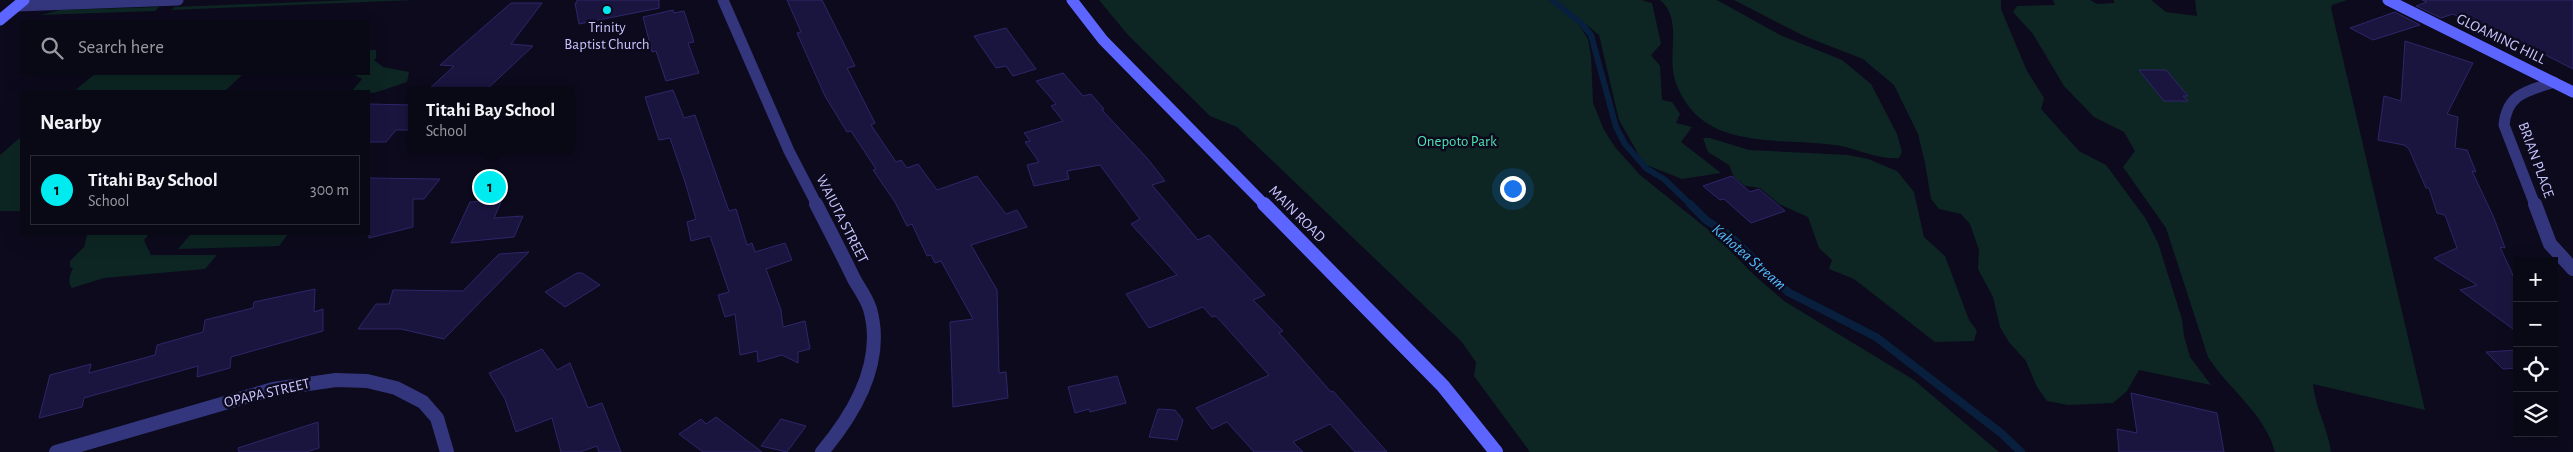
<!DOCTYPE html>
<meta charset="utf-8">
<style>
:root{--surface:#090815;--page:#12111e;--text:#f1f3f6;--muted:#999aa0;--line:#292934;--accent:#00ebf0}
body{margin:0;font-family:"Alegreya Sans",sans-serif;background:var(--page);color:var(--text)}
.controls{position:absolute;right:15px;bottom:15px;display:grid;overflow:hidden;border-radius:0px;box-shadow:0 5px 20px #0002}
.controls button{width:45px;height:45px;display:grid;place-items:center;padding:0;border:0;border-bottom:1px solid var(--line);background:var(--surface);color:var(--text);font:25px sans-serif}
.you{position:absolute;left:1512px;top:188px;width:18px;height:18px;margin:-12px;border:4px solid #fff;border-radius:50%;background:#1a73e8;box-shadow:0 0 0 8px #1a73e833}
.badge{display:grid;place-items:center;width:32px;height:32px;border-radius:50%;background:var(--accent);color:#111;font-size:16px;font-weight:700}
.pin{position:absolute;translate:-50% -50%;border:2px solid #fff;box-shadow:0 1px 5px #0006}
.popup{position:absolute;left:408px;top:87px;width:165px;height:65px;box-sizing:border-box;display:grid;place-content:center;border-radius:0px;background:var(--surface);filter:drop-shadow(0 1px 4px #0005);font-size:16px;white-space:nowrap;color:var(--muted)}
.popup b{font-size:19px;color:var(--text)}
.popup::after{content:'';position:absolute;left:50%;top:100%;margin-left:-10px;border:10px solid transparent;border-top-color:var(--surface)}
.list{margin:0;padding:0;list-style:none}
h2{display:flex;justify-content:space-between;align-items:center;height:65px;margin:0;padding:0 20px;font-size:21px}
h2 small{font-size:16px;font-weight:400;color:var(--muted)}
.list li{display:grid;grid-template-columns:32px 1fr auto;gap:15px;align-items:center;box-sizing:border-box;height:70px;margin:0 10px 10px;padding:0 10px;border:1px solid var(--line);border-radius:0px}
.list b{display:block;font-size:19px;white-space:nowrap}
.list p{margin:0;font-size:16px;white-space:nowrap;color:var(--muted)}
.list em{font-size:16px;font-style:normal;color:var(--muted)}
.icon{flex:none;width:28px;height:28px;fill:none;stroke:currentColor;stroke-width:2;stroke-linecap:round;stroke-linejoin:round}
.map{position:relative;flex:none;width:2573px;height:452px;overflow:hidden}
.search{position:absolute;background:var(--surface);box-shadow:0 5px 20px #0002;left:20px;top:20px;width:350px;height:55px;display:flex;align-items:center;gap:12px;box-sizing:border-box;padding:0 18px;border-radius:0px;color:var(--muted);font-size:19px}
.panel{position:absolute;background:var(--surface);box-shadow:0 5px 20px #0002;left:20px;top:90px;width:350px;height:145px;border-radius:0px}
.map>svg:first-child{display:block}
</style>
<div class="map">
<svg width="2573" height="452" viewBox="0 0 2573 452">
<rect width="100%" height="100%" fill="#0c0a1c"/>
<path fill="#0d2623" d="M353,0H414L171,10L175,7Z
M1099,0H1550L1579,25L1588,39L1591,56L1593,103L1604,130L1615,147L1640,175L1716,236L1754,275L1784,301L1914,380L1999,452H1530L1474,376L1476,362L1461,341L1237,127L1210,116L1128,35Z
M1556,0H1641L1652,3L1661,44L1651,55L1660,66L1662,100L1672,102L1680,114L1676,123L1692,127L1681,142L1721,173L1682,179L1644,164L1619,120L1599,35Z
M1660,0H1717L1780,35L1842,60L1871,84L1897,134L1902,152L1899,158C1877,160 1857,148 1835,145C1775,137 1699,152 1675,80C1667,55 1683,18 1660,0Z
M1734,0H2001V9L2027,71L2044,98L2041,109L2079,151L2106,165L2146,219L2158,243L2182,319L2184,336L2190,357L2211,385L2139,370L2127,391L2113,403L2068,405L2047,401L2037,387L2026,361L2009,342L2000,327L1993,297L1978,269L1979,250L1970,224L1961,214L1939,209L1931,199L1925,163L1918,134L1894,85L1863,59L1804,36Z
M2053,0H2090L2097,4L2114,3V0H2151L2166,12L2197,16L2195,0H2347L2332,5L2331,8L2425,410L2313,384C2315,408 2328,428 2331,452H2275C2264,412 2229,390 2208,357L2166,228L2123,167L2135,151L2124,132L2094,117L2064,86L2033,34L2013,12L2017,6L2055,5Z
M159,7L155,11L41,15L60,10Z
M369,50H376V58L374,60L383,67L409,72L407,82L374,93L352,91L362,79L353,74H369Z
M95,74H243L225,91H74Z
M21,137V211H0V155Z
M1703,138H1710L1749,150L1848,155L1868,159L1897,171L1914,192L1924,237L1945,256L1969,320L1977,331L1974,341L1935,342L1854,279L1829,269L1832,260L1819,248L1808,217L1779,204L1760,188L1745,186L1734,177L1729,165L1708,152Z
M92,234H149L144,240L151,255H217L205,269L104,278L72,288C67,282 70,275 73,268L70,267V261L84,247L87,235Z
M191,234H288L279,246L178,249Z"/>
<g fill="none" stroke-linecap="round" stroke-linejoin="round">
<path stroke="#08203d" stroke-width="6" d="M1552,0L1581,23L1591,35L1616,127L1625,144L1647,169L1664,179L1691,205"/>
<path stroke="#08203d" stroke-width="8" d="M1690,204L1706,220L1729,235L1788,292L1876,337L2001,433L2021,452"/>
</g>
<path fill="#1a153e" stroke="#2e266b" d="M577,0H659V8L579,24L575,3H577Z
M787,0H822L855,66L847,68L875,123L871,125L896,162L901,160L907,168L918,164L937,190L977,176L1006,214L1017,210L1027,227L971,245L997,290L999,373L1006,372L1008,398L953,407L950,322L973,319L941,261L935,263L931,255L927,256L912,224L907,226L895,202L873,170L876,169L851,131L847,132L825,96L797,33L801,32Z
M2422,0H2573V69L2502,33L2497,35L2453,14L2441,18L2416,6L2427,2Z
M511,3H542L511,44L533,46L485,91H427L454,66L440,65Z
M673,10L674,13L684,11L694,42L688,43L699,73L666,81L656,51L652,52L643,17Z
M2395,12L2420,25L2373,40L2350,28Z
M1006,28L1036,69L1013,76L1006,66L996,68L974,36Z
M2405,41L2473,63L2447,114L2458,117L2455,148L2467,150L2476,172L2472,171L2494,218L2505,248L2500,247L2517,284V332L2460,290L2477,285L2434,258L2457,248L2445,215L2437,213L2429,188H2426L2409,149L2404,145L2378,140L2384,96L2401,101Z
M2139,70H2166L2188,96H2183L2188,101H2164Z
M1063,73L1083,96L1091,94L1104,109L1102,110L1147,158L1165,181L1152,185L1198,240L1209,235L1265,295L1253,300L1283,331L1279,333L1331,392L1333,391L1387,452H1355L1330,424L1293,442L1303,452H1254L1227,422L1212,429L1196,408L1269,375L1216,316L1212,317L1203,307L1149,328L1126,294L1177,275L1131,224L1140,219L1100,165L1067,171L1069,179L1034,186L1027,165L1039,162L1025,142L1030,141L1024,133L1063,121L1051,106L1056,104L1036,81Z
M673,90L684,118L695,115L729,211L736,209L747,245L752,243L755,252L785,243L792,260L766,269L781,310L783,327L805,321L810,349L798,352V363L782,355L758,362L757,351L740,355L735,314L725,317L718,295L729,292L710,236L691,241L687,222L696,219L685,182L670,138L659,140L645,97Z
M369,104L411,105V130H396L386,142H369Z
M1732,176L1750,192L1759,189L1785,211L1751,223L1724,199L1720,200L1703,186Z
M369,178L440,179L424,199H413V227L369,238Z
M502,200L494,218L523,216L514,237L451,243L470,202Z
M529,252L444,339L401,329H358L376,304H389L393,290L463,291L499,254Z
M577,273H582L600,285L565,307L545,292Z
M315,289L314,312L323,309V331L231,357L230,368L197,377L198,366L84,398L82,407L39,418L50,375L91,364L89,373L155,355L157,345L203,332L205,320L253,308L254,302Z
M542,349L557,370L570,363L588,408L602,403L621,452H599L597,446L580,452H561L552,418L516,432L505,399L489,373Z
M2517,350V368L2503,369L2486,352Z
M1117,376L1126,403L1090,412L1089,409L1075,413L1068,387Z
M2131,393L2217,413L2224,452H2119L2117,429L2137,433Z
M1158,409L1175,410L1183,420L1177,440L1149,437Z
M716,417L762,452H703L679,434L701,419L706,424Z
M781,419L806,426L787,452L761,446Z
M318,422L319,448L306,452H239L238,448Z"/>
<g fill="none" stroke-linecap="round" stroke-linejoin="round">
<path stroke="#33367d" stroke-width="11" d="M723,0L789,151L817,205
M18,6L178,0
M2535,205L2504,125C2507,93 2528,91 2554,82"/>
<path stroke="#33367d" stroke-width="14" d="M816,204C829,229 842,254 854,279C859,288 867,299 870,309C885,362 854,414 822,452
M2535,204L2550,244L2573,269
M56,452L273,389L336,380L367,381L396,388L423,402L437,418L447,452"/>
<path stroke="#5c65ff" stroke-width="11" d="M1072,0L1103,40L1265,205
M2388,0L2573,92
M0,20L24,0"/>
<path stroke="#5c65ff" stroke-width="14" d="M1264,204L1443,386L1496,452"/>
</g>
<circle fill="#00ebf0" stroke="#0c0a1c" stroke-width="2" cx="607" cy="10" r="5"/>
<g text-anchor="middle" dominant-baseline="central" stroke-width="5" stroke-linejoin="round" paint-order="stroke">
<g font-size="15" fill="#c7c5ff" stroke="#0c0a1c">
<text x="607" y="27">Trinity<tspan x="607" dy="17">Baptist Church</tspan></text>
</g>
<g font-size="15" fill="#c7c5ff" stroke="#0c0a1c">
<text transform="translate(2501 39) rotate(26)">GLOAMING HILL</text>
<text transform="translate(2536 160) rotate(70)">BRIAN PLACE</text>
<text transform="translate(1297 214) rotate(45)">MAIN ROAD</text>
<text transform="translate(842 219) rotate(63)">WAIUTA STREET</text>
<text transform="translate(267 393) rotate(-13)">OPAPA STREET</text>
</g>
<g font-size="15" fill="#4de3b2" stroke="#0c0a1c">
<text x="1457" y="141">Onepoto Park</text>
</g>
<g font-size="16" font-style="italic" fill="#53bdff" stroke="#0c0a1c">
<text transform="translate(1749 257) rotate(41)">Kahotea Stream</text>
</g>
</g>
</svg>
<div class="controls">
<button>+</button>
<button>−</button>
<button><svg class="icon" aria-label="locate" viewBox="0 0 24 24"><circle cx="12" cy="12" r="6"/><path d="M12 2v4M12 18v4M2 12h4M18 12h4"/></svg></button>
<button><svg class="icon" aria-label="layers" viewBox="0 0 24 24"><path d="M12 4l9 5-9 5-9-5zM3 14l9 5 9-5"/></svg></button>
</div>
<div class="you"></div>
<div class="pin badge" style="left:490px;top:187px">1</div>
<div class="popup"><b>Titahi Bay School</b>School</div>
<div class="search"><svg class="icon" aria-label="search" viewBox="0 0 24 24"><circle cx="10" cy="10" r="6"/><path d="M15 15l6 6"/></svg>Search here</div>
<section class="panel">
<h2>Nearby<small></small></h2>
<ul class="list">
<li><span class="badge">1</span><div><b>Titahi Bay School</b><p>School</p></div><em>300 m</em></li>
</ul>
</section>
</div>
